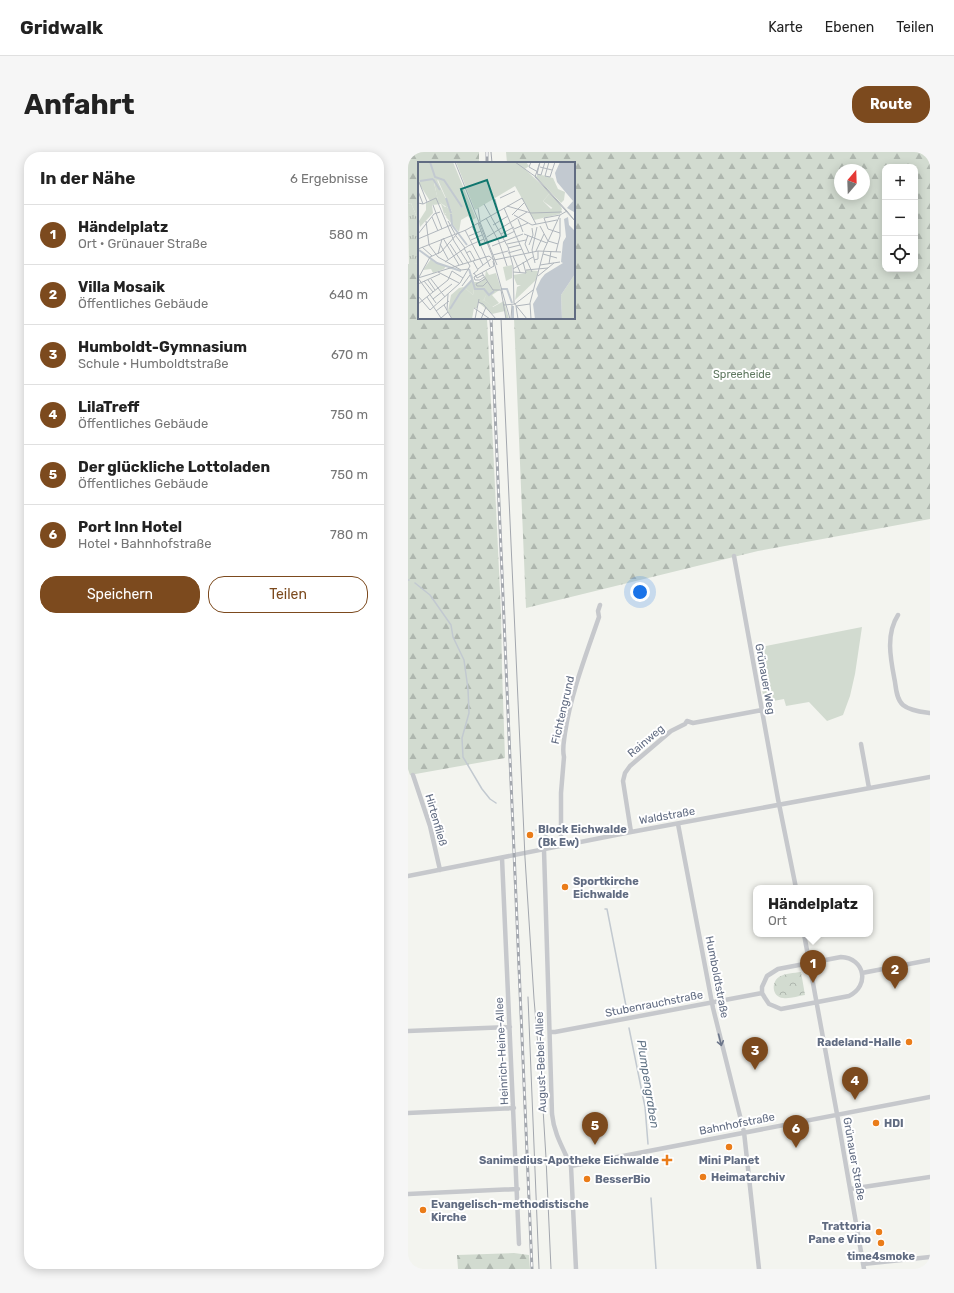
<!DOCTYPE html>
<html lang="de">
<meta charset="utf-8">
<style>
:root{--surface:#fff;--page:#f6f6f6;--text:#222;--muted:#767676;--line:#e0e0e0;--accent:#7c4a1e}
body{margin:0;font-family:Rubik,sans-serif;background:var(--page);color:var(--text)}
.controls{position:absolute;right:12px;top:12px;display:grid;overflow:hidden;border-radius:8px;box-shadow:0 2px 10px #0003}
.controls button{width:36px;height:36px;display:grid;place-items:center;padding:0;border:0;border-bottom:1px solid var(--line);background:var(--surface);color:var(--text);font:20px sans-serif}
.compass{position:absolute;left:426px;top:12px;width:36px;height:36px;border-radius:50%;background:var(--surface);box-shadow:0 2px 10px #0003;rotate:19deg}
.you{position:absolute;left:232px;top:440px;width:14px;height:14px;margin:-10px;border:3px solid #fff;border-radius:50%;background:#1a73e8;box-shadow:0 0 0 6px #1a73e833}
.badge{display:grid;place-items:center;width:26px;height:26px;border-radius:50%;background:var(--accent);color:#fff;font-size:13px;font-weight:700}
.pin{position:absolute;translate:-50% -33px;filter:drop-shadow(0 1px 2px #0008)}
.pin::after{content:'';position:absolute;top:21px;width:14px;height:12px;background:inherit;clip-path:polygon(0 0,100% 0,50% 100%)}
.popup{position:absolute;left:345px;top:733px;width:120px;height:52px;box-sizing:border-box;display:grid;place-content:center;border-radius:8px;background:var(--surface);filter:drop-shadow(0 1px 3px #0005);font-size:13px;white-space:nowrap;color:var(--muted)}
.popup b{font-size:15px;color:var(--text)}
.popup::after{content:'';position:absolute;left:50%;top:100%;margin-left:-8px;border:8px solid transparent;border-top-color:var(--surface)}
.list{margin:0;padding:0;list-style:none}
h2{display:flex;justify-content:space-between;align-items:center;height:52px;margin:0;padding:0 16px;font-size:17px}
h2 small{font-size:13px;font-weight:400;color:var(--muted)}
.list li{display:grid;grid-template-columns:26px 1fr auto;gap:12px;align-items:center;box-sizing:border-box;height:60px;padding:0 16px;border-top:1px solid var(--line)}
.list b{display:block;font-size:15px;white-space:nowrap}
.list p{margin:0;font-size:13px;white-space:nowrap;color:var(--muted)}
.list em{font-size:13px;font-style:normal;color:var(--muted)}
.actions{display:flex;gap:8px;padding:12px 16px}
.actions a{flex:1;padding:9px 0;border:1px solid var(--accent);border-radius:16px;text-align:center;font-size:14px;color:var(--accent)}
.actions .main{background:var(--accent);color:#fff}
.icon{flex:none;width:22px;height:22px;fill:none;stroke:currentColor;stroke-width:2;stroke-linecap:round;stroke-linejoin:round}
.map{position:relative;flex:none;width:522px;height:1117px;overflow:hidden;border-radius:16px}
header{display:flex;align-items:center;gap:24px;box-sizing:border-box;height:56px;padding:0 20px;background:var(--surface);border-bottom:1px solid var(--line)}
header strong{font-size:19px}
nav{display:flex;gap:22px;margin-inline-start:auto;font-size:14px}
.intro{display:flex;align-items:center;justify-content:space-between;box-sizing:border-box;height:96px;padding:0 24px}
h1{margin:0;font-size:28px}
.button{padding:10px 18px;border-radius:16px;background:var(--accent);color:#fff;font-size:14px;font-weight:700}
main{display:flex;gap:24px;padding:0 24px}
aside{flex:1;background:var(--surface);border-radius:16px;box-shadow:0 2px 10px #0003}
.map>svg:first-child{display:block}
</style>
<header>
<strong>Gridwalk</strong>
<nav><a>Karte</a><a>Ebenen</a><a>Teilen</a></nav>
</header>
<div class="intro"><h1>Anfahrt</h1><a class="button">Route</a></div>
<main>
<aside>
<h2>In der Nähe<small>6 Ergebnisse</small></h2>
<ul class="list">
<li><span class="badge">1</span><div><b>Händelplatz</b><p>Ort · Grünauer Straße</p></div><em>580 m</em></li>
<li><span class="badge">2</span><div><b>Villa Mosaik</b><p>Öffentliches Gebäude</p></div><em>640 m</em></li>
<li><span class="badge">3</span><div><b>Humboldt-Gymnasium</b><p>Schule · Humboldtstraße</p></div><em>670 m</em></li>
<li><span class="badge">4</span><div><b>LilaTreff</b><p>Öffentliches Gebäude</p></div><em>750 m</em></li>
<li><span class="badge">5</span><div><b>Der glückliche Lottoladen</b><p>Öffentliches Gebäude</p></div><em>750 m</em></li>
<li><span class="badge">6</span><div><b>Port Inn Hotel</b><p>Hotel · Bahnhofstraße</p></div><em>780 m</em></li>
</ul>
<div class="actions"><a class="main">Speichern</a><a>Teilen</a></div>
</aside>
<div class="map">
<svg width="522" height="1117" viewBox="0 0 522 1117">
<defs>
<pattern id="grass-tufts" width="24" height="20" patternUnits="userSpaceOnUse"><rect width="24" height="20" fill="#d2dbd0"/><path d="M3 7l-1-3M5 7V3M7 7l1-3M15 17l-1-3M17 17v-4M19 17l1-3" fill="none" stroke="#aeb6ae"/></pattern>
<pattern id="forest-firs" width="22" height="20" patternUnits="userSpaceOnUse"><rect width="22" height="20" fill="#d2dbd0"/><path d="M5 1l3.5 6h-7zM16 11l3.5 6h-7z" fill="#aeb6ae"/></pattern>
<pattern id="park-crowns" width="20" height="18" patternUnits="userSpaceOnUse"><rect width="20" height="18" fill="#d2dbd0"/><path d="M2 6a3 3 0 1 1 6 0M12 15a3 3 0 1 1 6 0" fill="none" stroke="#aeb6ae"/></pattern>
</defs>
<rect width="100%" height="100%" fill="#f3f4ef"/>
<path fill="url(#grass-tufts)" d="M3,51L11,70V111L1,113L0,52Z"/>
<path fill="url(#forest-firs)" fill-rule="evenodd" d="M0,0H71V11H11V70L3,51L0,52Z
M98,0H522V367L350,399L118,456L106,166H166V11H99ZM477,15H507V117H477ZM432,18H456V42H432Z
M11,111V166H79L93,461L94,516L97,606L2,623L0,617V112Z
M106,1101L121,1103L122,1117H50L49,1103Z"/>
<path fill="url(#park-crowns)" d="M393,820L397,843C390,844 382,847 375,846C364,845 363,830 371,825C377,821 386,821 393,820Z"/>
<path fill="#d2dbd0" d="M454,475L447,522L442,544L435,563L419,569L401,550L378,554L376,547L360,550L359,542L355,543L347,496Z"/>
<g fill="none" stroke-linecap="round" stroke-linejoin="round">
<path stroke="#c2c9d0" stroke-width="1.5" d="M0,428H1
M7,431L22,443L43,473L45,485L56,508L60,537L61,561L54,586L55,605L74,637L82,647L88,651
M128,678L144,687
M197,757H199L219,859
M221,876L237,955L240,992
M243,1046L248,1117"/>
<path stroke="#c6c8cc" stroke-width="4.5" d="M326,404L370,647L388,736
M490,463C477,483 483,509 487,530C488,538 489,548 495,553C502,559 514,560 522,561
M453,592L461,636
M5,623L22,674L32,718
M270,672L305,856L336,980L351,1117
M223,680L215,629L217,621L222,614L263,579L277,572L279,569L285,571L354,558
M155,694L153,684V641L156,605C154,597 156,589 157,581C163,541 178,503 191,465L190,459L192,453
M136,698L144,962C146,982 155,996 163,1014L168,1117
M94,706L111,1092
M0,724L223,680L522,625
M396,782L429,962L456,1117
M433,805C457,806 462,834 441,844L373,857L366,854L361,852L357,846L354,841V835L359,824L370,817Z
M454,821L522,808
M0,879L102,875
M142,880H147L354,841
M0,961L106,956
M163,1014L522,945
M442,1037L522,1025
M0,1042L110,1037
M455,1112L522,1105"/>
<path stroke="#a3a7ae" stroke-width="1" d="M83,0L84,11
M93,166L117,706L126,847L134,940L138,1006L143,1117
M120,845L131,1117"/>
<defs>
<path id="rail" d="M79,0V11
M83,166L124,1117"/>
</defs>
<use href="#rail" stroke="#a3a7ae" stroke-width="3"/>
<use href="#rail" stroke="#fff" stroke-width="1.5" stroke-dasharray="4.5" stroke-linecap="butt"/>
</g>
<defs><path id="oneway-shaft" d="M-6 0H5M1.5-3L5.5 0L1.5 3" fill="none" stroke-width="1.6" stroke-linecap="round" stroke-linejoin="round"/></defs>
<use stroke="#6b7589" href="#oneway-shaft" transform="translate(312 888) rotate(76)"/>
<g fill="#ea7c19" stroke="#fff" stroke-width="1.5">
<circle cx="122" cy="683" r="4"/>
<circle cx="157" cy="735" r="4"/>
<circle cx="501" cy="890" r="4"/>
<circle cx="468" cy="971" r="4"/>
<circle cx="321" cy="995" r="4"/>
<path d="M257 1002h4v4h4v4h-4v4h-4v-4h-4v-4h4z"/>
<circle cx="295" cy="1025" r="4"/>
<circle cx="179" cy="1027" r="4"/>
<circle cx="15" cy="1058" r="4"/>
<circle cx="471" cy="1080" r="4"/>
<circle cx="473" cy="1091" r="4"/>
</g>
<g text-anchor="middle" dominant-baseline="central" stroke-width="4" stroke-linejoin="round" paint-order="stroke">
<g font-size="11" fill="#607961" stroke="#fff">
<text x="334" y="222">Spreeheide</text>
</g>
<g font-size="11" fill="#616c82" stroke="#fff">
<text transform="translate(357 527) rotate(80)">Grünauer Weg</text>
<text transform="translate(155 558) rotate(-77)">Fichtengrund</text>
<text transform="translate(238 589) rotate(-40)">Rainweg</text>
<text transform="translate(259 664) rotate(-10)">Waldstraße</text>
<text transform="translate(28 668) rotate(74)">Hirtenfließ</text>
<text transform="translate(309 825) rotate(79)">Humboldtstraße</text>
<text transform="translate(246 852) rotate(-11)">Stubenrauchstraße</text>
<text transform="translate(94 899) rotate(-93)">Heinrich-Heine-Allee</text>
<text transform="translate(133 910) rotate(-92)">August-Bebel-Allee</text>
<text transform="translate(329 972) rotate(-11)">Bahnhofstraße</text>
<text transform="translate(446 1007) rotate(80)">Grünauer Straße</text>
</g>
<g font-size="11" font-weight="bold" fill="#616c82" stroke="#fff" text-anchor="start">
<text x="130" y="677">Block Eichwalde<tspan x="130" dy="13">(Bk Ew)</tspan></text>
<text x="165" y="729">Sportkirche<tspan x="165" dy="13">Eichwalde</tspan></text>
<text x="493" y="890" text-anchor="end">Radeland-Halle</text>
<text x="476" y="971">HDI</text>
<text x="251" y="1008" text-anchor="end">Sanimedius-Apotheke Eichwalde</text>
<text x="321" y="1008" text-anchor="middle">Mini Planet</text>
<text x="303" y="1025">Heimatarchiv</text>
<text x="187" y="1027">BesserBio</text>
<text x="23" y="1052">Evangelisch-methodistische<tspan x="23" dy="13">Kirche</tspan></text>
<text x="463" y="1074" text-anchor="end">Trattoria<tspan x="463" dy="13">Pane e Vino</tspan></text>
<text x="473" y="1104" text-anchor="middle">time4smoke</text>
</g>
<g font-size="12" font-style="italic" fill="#627486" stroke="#fff">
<text transform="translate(240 932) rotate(81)">Plumpengraben</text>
</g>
</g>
<g transform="translate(10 10)">
<rect width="157" height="157" fill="#f3f4ef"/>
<path d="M19,18L34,50L40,49L41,51L33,53L32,58L26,52H28L26,46H30L20,39L16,20ZM132,31L141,40L136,47L125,39ZM68,108L71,113L78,111L83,127L74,133L81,141L74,145L66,138L68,133L65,139L62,137L59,127H56L55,133L46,125L54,118V112L56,120H63L67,115Z" fill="#d2dbd0"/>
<path d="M0,0H35L58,56L54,58L50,54L43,58L41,70L28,55L34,50L20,18L16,21L20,38L27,45L30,44L28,48L29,51L26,52L23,42L14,43L15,51L2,65L1,59L8,48V41L12,39L0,20ZM38,0H108L111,4L107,7L132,31L125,39L133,47L141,40L144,47L142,52L116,58L97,24L57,48ZM120,12L135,16L140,27L147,30L146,38L143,41L118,15ZM13,97L16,100L28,104L26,107L15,111L13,107L5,108ZM94,103V116L88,119L85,105ZM108,108L120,109L118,118L97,138L99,125L103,123H99L95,113L108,111ZM157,112V157H144L143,133ZM46,125L55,133L56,127L60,128L65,139L68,131L66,138L75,145L86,139L91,157H88L87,149L74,152L60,140L59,146H56L54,157H34L30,149L33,133L41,126Z" fill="#d2dbd0"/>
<path d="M142,0H157L156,50L149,46L155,39L139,20L137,11ZM150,55L151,63L157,69V112L143,133L144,157H117L115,142L120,134L118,127L123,117L127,112L145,101L143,100L145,80L148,75L146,57Z" fill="#c2c9d0"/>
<path fill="none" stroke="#c2c9d0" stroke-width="2" d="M12,0L17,15L26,18L44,45M15,17L22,28M2,19L15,17M28,36L33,51M33,52L34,63L49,83M1,88L19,101L43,109M51,107L57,127H66L71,133L76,129M83,127H89L94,141M95,144V157M32,147L42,131L54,118"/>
<path fill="none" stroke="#b0b6bc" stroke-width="1" d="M37,0L74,93L92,157M97,0L118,15L149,49L142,53L126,88L112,141L113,157M113,0L111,5L120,10M122,0L117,15L157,59M131,0L127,14L132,15L137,0M122,5L134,8M119,12L123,13L127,0M119,12L122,0M1,20L9,40M0,29L5,42M82,36L97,29M77,37L80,49M0,41L5,42L18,36L36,79L52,104L42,121L12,148M66,42L90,85L95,104L96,141L109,157M15,43L24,67M89,44L113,51L144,50M60,46L62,59M86,46L106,92M149,49L157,59M96,51L94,53L106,41M96,53L114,63M142,53L126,56L130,67L142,71M14,55L20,69M68,56L81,80L89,104M100,57L105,70M8,59L11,83L20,95L43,108L51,107M30,59L37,72M62,60L79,103M60,61L67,80M75,63L90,54M114,63L139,58M54,64L72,105M122,64L130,79L140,82M96,67L110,61M47,68L65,103M0,72L16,52L22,50M83,72L96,65M106,72L129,81M110,73L107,82L111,91M38,74L47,86M51,74L63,69M69,75L109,50M85,75L97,69M25,76L41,103M0,77L33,63M53,78L64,73M22,82L30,97M32,82L45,102M89,82L108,78M111,83L115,73L114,66M74,84L105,72M4,85L14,94M46,86L53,99M90,86L102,83M0,87L48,68L104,36L118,62M118,89L126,72M138,90L142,74V56M48,91L52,89L57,98M90,91L104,87M20,92L24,77M106,92L114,110M125,92L139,96M75,93L90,89M95,94L102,110M116,98L120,97V89M27,100L50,84L66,77M117,101L114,88L119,65M131,102L133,89M122,103L142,100M60,107L73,97M95,107L115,95M108,108L130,106M20,110L41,121M95,110L108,111L105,100M56,111L59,116L65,113M64,111L75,128H83L88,157M55,112L60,108L55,99M120,114L136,101M1,115L12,95L23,90L39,72M66,115L62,118H57L56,115L76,104L75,99M0,116L71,94L76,98L120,89L143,90M0,116L18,141M13,117L27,135M67,117L58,122L59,124H65L69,120M10,118L17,128M6,119L15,130M0,122L22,112M44,124L52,113M0,134L12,148M9,135L23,156L30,150M15,137L34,122M60,140L65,142L78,157M0,142L30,118L34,109L45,116M26,143L34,157M86,143L97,142L115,128M98,144L112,142M98,144L100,157M56,146L72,157M29,148L30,132M18,149L31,139M57,157L61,137M63,157L68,145M93,157L94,143"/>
<path fill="#0f766e" fill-opacity="0.15" stroke="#0f766e" stroke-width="2" d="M69,18L88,74L62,83L43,27Z"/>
<rect width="157" height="157" fill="none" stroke="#616c82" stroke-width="2"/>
</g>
</svg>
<div class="controls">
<button>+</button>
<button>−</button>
<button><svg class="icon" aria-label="locate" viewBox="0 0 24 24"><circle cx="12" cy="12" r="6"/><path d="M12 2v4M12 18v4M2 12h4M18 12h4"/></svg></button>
</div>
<svg class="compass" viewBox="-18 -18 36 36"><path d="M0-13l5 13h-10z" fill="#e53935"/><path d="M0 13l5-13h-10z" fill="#767676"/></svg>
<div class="you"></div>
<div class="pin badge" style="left:405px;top:831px">1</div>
<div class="popup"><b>Händelplatz</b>Ort</div>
<div class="pin badge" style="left:487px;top:837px">2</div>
<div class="pin badge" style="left:347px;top:918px">3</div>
<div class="pin badge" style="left:447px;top:948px">4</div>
<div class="pin badge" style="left:187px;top:993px">5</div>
<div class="pin badge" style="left:388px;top:996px">6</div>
</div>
</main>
